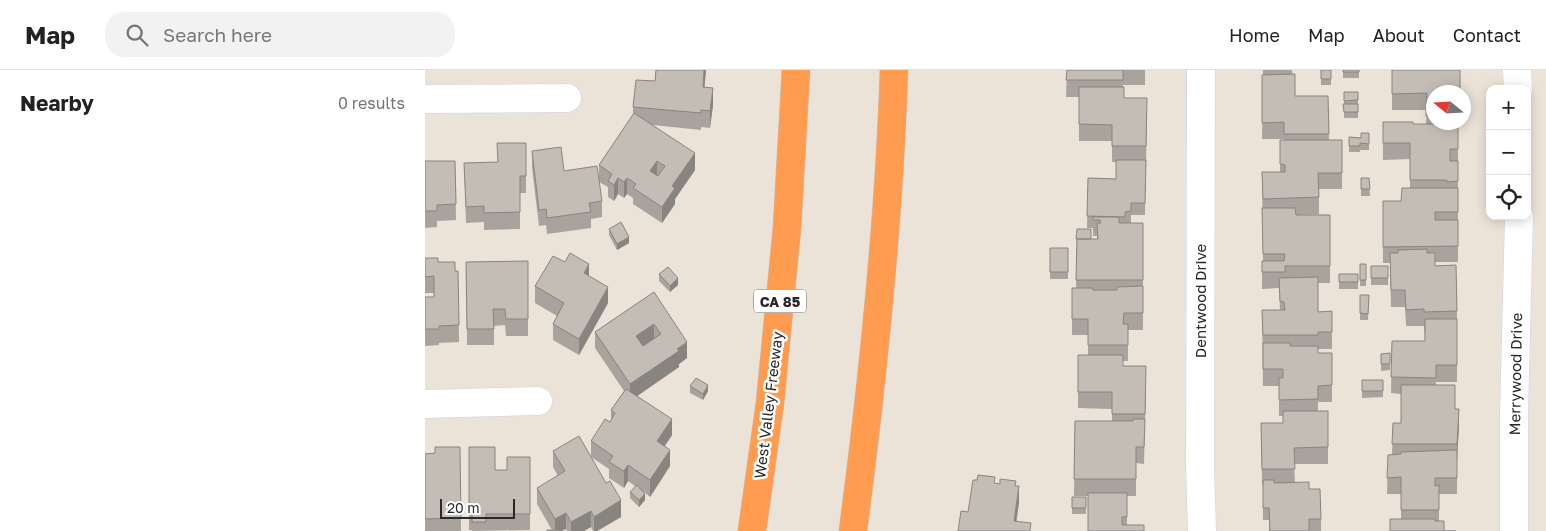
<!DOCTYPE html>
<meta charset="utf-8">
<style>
:root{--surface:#fff;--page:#f2f2f2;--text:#222;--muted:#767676;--line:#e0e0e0}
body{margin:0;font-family:"Golos Text",sans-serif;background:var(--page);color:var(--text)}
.controls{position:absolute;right:15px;top:15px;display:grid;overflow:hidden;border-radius:10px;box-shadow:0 2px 12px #0003}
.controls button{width:45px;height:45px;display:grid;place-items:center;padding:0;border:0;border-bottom:1px solid var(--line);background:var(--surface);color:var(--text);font:25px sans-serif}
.compass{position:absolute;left:1001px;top:15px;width:45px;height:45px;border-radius:50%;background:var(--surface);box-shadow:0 2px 12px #0003;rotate:288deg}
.scale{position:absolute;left:15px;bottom:12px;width:75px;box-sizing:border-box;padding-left:5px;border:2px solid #282828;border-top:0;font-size:14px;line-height:18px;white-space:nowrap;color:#282828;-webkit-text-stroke:4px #fff;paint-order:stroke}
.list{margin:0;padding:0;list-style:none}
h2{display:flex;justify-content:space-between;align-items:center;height:65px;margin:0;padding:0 20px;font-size:21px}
h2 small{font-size:16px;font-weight:400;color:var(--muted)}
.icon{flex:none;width:28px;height:28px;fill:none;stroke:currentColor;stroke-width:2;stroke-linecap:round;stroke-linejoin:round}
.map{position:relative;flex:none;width:1121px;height:461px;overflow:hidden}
header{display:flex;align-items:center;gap:30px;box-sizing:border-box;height:70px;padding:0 25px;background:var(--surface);border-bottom:1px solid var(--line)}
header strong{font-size:24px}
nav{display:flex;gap:28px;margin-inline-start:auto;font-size:18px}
.search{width:350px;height:45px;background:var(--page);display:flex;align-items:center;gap:12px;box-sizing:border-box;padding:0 18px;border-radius:20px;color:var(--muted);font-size:19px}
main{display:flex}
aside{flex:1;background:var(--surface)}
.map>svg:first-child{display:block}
</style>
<header>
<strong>Map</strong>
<div class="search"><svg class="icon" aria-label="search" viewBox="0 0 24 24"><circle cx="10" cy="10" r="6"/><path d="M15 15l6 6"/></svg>Search here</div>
<nav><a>Home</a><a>Map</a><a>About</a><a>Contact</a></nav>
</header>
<main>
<aside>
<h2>Nearby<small>0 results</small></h2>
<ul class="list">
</ul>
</aside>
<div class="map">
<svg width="1121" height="461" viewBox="0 0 1121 461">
<rect width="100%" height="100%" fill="#ece3d8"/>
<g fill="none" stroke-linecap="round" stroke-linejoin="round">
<defs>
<path id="minor" d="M776,0L775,395L777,461
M1092,0L1093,19
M0,29L142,28
M0,334L113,331
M1089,461V344L1094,146"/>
<path id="highway" d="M327,461L345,333L362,158L371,0
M428,461C448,308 464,154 469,0"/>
</defs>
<use href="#minor" stroke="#cdd1e3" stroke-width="29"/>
<use href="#highway" stroke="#c7c7c7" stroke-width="29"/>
<use href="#minor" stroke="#fff" stroke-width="28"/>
<use href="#highway" stroke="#ff9c50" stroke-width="28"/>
</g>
<path fill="#a8a39c" d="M231,0H281L279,17L288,35L285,58L276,57V60L228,55L270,100L250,129V134L237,153L208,134V128L202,124L199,128L193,124L189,131L183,127V117L174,112V95L208,45V37L230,11Z
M642,0H720V15H698L699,28L722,44L720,145H706V153H718V260H703V291H698V296L721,313L719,394L711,393V426H702V455L663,461V426H649L650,351H687V339L653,338V285H663V265H647V218H651L652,159L666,169H672V166H668V158H662L663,108L691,109V92H687V71H654V27H641Z
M838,0H867L870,26H903L904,70H917V119H894V144H871L905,145V213H893V242L907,241V279H893V283H907V332H893V341H903V394H869L870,412L884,419L896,449V461H844V450H838V415H837L836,353H858V346H854V316H838L837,240H855L854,218L837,219V191H838L837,102H855V70H859V69H837Z
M896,0H906V15H896Z
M918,0H934V8H918Z
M967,0L1008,22V52H1033V192H1010V196L1031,195L1032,249V312H1011V315L1030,339L1034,355L1032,390V424H1014V451L965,461L976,449V424H962L963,385H967L968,353H976V324L966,323L967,271H1000L999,256H981L980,237H966L965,193H958V131H976L985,118V89L958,90V52L988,54H1001L1002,40H967Z
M919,22H933V48H919Z
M944,63V80H935V82H924V67L936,68Z
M107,81L139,101L177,131V147L166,149V158L122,164L121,155L114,156L107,98Z
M0,91H30L31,150L12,151V157L0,158Z
M39,93L101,106V123H95V159L59,160V152L41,153Z
M936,108H944L945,126H936Z
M184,159L204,173L192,180L184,165Z
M625,178H643V209H625Z
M0,188L13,192L30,201H33L34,272L14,273V275L0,276V227H9V223H0Z
M103,191V266H81L80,255L69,256V275H42L41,192Z
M935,194H941V216H935Z
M946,196H963V215H946Z
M234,204L253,215L245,222L234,211Z
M914,204H933V219H914Z
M164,206L183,233L154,285L128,270V254L132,246L110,233V216Z
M229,222L262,288L254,294V297L212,326L247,365L240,376L245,396L225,427L219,422L220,430L214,437L205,428V422L210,416L203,411L199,418L184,408V399L166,387L196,447L172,461H168L166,457L159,461H142L141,459L127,460L112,434V418L133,406L128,397V381L166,387V371L185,352L186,350V340L199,321L170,278V262Z
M935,225H944L943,250H935Z
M965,283V300L956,301V284Z
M937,310H958V327L937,328Z
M265,316L283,321L278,330L265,323Z
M35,377L36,461H0V384L10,383Z
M44,377L70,400H82L105,387V460L47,461V460H44Z
M647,427H661V444H647Z"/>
<path fill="#88847f" d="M279,0H281L278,34V17Z
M288,18V35L285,58V41Z
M270,83V100L250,129V134L237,153V137L247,116Z
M232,91V107L225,101Z
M193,108V124L189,131V115Z
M202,108V124L199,128V112Z
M204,167V173L192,180V174Z
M164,194V210L159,203Z
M253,208V215L245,222V216Z
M183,217V233L154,285V269Z
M229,254V270L211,283V266Z
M262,272V288L254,294V297L205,331V314Z
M283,315V321L278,330V324Z
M1034,339V355L1032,390V374Z
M247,349V365L232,387V371Z
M245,380V396L225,427V410Z
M203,395V411L199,418V401Z
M594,416V433L590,461L589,451Z
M220,424V430L214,437V430Z
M196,430V447L172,461H169V447Z
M166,441V457L159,461H146V452Z
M141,443V459L137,461H130V449Z"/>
<path fill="#c3bdb5" stroke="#88847f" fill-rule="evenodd" d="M231,0H279L278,17L288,18L285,41L276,40V43L208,37L211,10L230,11Z
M642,0H698V10H641Z
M896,0H906V9H896Z
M918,0H934V2H918Z
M967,0H1035V22H1008V45L1001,46L1002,23L967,24Z
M870,4V26H903L904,64H859V52L837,53V5Z
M654,17H699V28H722L721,76H687V55L654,54Z
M919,22H933V30L919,31Z
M918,34H933V42H919Z
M209,43L270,83L247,116L250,118L237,137L208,118L211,114L202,108L199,112L193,108L189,115L183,111L187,104L174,95ZM232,91L240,96L233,106L225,101Z
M958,52H988V54H1020V52H1033V79H1025V91H1033V111L1022,112V110H985V73H958Z
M936,63H944V74L935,73V76H924V67L936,68Z
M855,70H917V103H893L894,127L838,129L837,102H860V95L855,94Z
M72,73H101V106H95V142L59,143V136L41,137L39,93L73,92Z
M136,77L139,101L172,96L177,131L164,133L166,142L122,148L121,139L114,140L107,81Z
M691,90H721L720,133H706V141L700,142V147L662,146L663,108L691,109Z
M0,91H30L31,134L12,135V141H0Z
M936,108H944L945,119H936Z
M977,118H1033V142H1010V150H1033V176L958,177V131H976Z
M837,138H870L871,145H905V196H860V202H837V191H859L860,184H838Z
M668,147H694V153H718V210H651L652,169H673L672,153H676L675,150H668Z
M196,152L204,167L192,174L184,159Z
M652,159H666V169H651Z
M625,178H643V202H625Z
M1002,179V183H1010V196L1031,195L1032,241L999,242V239L981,240L980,220H966L965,183H973V180Z
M145,183L164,194L159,203L183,217L154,269L128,254L139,233L110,216L128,186L140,192Z
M0,188H13V192H30V201H33L34,255L14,256V259H0V227H9V206L0,207Z
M103,191V249H81L80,239H68L69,259H42L41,192Z
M935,194H941V210H935Z
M946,196H963V208H946Z
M243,197L253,208L245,216L234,204Z
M914,204H933V212H914Z
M893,207V242L907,241V262H893V265H838L837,240H860L859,232L855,231L854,208Z
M718,216V243H699L698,254H703V275H663V249H647V218H668V220H692V217Z
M229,222L262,272L252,279L254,281L205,314L170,262ZM229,254L236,264L218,276L211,266Z
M935,225H944L943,244L935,243Z
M1000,249H1032V295H1011V308L966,307L967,271H1000Z
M838,273H865V276H893V283H907V315L893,316V329L854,330V308H858V299H838Z
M965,283V294H956V284Z
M653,285H698V296H721L720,344H687V322H653Z
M271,308L283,315L278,324L265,316Z
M937,310H958V321H937Z
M976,315H1030V339H1034L1032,374H967L968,353H976Z
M201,319L247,349L232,371L245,380L225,410L203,395L199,401L184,392L188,386L166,371L180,349L185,352L190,343L186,340Z
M858,341H903V377L869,378L870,399H837L836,353H858Z
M708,349H720L719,377H711V409H649L650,351H708Z
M154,366L181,413L185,411L196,430L169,447L166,441L146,452L141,443L130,449L112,418L140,401L128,381Z
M10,377H35L36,448L0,449V384L10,383Z
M44,377H70V400H82V387H105V444H61V452H47V444H44Z
M1032,380V408H1010V416L1014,415V440H976V407L962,408L963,385L976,384V382Z
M553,405L570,407L569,413L575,414V409L591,411L590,416H594L589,451L606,453L605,461H533L536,441L543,442L548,410H552Z
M838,410H849V413L884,412V419H895L896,449H884V461H845L844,438H838Z
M212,415L220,424L214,430L205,422Z
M663,423H702V447H697V455H719V461H663Z
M647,427H661V438H647Z
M965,449H1010V451H1019V461H1031H965Z
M122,460H133V461H122Z"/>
<g text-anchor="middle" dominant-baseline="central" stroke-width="5" stroke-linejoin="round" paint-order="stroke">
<rect fill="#fff" stroke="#686868" stroke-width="1" x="329" y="219.5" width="52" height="23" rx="4"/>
<g font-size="14" font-weight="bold" fill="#282828">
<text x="355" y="231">CA 85</text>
</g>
<g font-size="15" fill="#282828" stroke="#fff">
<text transform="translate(775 231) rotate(-90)">Dentwood Drive</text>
<text transform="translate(1090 304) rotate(-89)">Merrywood Drive</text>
<text transform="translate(343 335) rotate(-83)">West Valley Freeway</text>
</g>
</g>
</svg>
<div class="controls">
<button>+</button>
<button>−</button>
<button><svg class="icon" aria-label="locate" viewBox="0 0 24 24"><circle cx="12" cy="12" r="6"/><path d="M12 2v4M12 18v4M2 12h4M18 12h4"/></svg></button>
</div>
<svg class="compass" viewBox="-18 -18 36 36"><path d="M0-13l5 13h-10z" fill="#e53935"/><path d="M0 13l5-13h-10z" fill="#767676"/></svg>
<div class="scale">20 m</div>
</div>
</main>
